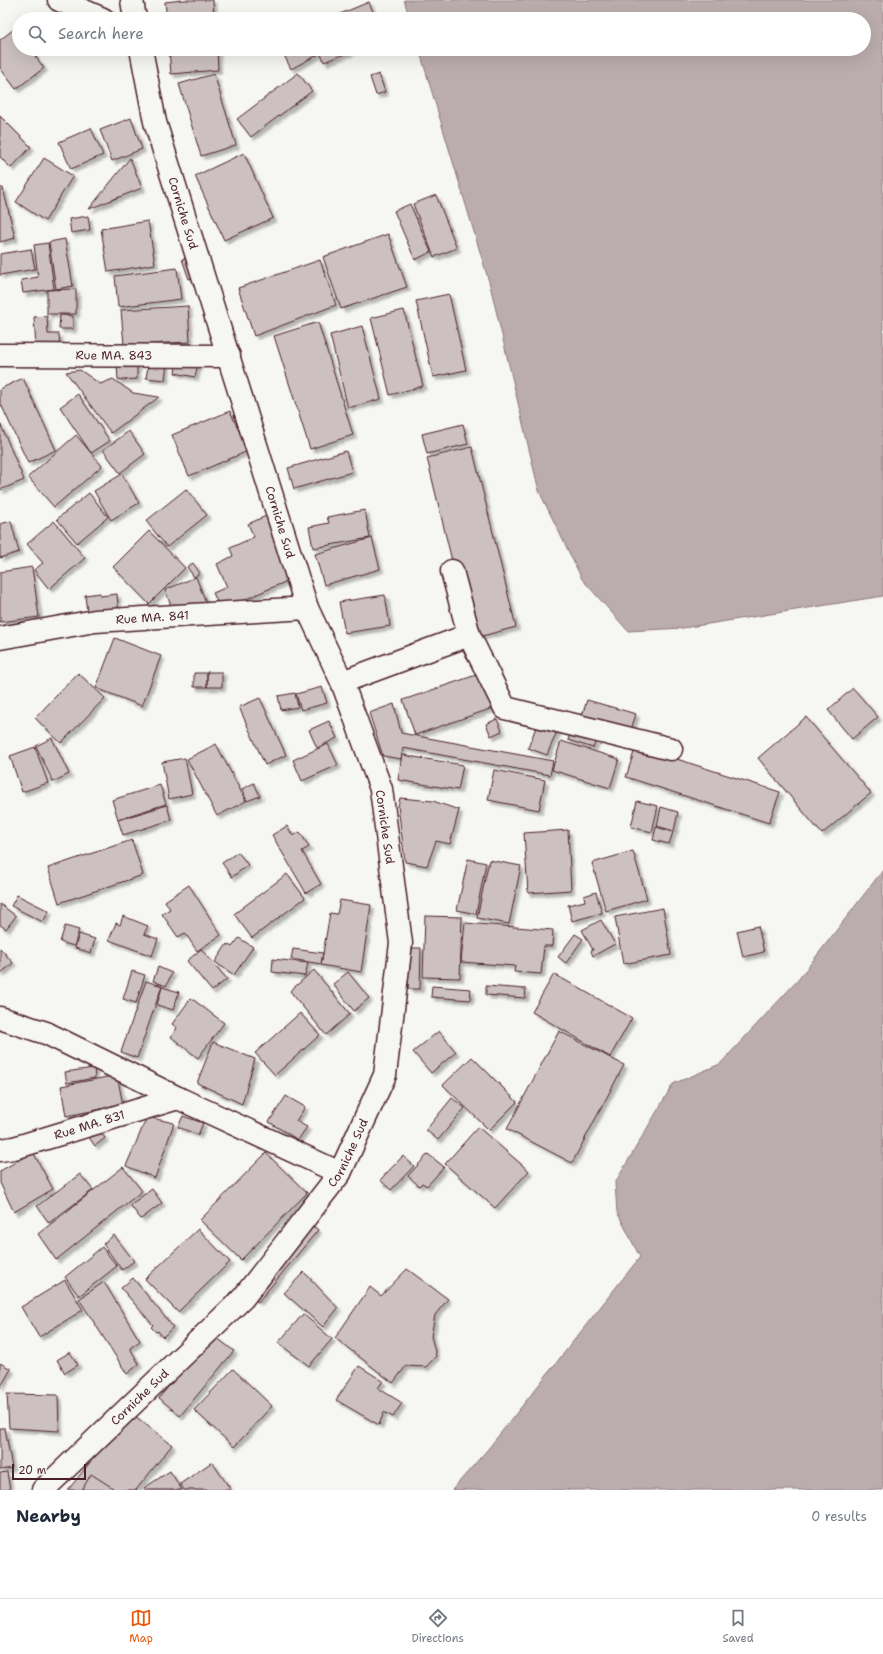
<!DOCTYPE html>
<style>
:root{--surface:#fff;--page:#f6f6f7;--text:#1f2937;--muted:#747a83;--line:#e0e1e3;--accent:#ea580c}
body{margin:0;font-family:"Shantell Sans",sans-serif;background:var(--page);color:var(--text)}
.scale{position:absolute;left:12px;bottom:10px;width:74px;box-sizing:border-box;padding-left:4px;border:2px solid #4a1f2b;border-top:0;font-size:11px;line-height:14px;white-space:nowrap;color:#4a1f2b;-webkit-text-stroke:3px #f6f6f2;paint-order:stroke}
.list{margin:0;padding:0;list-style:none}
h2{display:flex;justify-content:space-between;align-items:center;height:52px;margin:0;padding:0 16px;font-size:17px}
h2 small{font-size:13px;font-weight:400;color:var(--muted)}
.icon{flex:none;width:22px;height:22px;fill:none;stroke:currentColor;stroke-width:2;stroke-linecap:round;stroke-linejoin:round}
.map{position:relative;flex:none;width:883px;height:1490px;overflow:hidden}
.search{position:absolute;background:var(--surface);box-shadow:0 4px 16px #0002;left:12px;right:12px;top:12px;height:44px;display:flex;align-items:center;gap:10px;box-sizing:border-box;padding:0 14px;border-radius:22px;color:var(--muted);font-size:15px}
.sheet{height:108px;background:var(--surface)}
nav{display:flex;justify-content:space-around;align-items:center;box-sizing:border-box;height:56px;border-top:1px solid var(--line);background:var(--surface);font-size:11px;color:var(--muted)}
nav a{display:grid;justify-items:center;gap:2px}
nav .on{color:var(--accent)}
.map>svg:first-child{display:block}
</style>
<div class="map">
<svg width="883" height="1490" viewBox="0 0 883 1490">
<defs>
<filter id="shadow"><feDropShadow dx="3.5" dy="3.5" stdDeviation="1" flood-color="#0004"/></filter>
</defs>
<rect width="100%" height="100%" fill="#f6f6f2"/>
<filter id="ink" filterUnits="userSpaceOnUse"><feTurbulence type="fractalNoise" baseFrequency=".025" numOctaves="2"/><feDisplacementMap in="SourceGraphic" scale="8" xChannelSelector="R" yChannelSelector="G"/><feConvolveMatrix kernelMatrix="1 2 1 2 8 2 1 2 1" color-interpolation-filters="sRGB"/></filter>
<g filter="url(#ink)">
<path fill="#bbadae" stroke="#8e747a" d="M404,0H883V596L683,628L628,631L582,579L539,491L490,285L419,49H864V19H410Z
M883,870V1490H452L488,1449L640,1257L617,1212L615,1183L673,1084L720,1064L798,980Z"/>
<path fill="#ccc1c0" stroke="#4a1f2b" filter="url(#shadow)" d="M182,0H213L214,19H167L165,2Z
M369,2L376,19H328Z
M14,29L19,35V49H30L44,68L16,89L0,68V40Z
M169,49H217L218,70L171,74Z
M286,49H317L319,54L291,69L282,51Z
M319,49H357L324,62Z
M298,73L312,91L251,137L237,119Z
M214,74L236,145L201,156L179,84Z
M379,74L385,92L376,95L370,77Z
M0,116L31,147L11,168L0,157Z
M131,118L142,149L112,161L100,130Z
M91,128L103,155L71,169L59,142Z
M244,153L273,218L224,240L195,176Z
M44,158L73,176L45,221L16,202Z
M130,158L142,188L89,209Z
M0,188H3L15,238L0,242Z
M436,195L457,248L434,257L413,204Z
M410,204L431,252L415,260L394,211Z
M88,216L90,230L71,233L69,219Z
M148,221L155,264L108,272L101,229Z
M388,234L407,287L341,309L323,257Z
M65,239L73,286L56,289L49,242Z
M48,243L54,289L23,293L21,280L38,277L34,245Z
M31,249L35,269L0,275V254Z
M193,255L200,275L189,279L182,259Z
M320,260L336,305L254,336L238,288Z
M177,268L181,299L118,307L115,276Z
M76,289V314H47V290Z
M449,294L466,370L433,377L416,301Z
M188,306L190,342L124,345L121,310Z
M404,310L423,386L390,395L371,318Z
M60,315L73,316V329H59Z
M47,316L48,334H59L60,346L36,348L34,317Z
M318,322L353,435L310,449L274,336Z
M362,326L381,399L348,408L330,335Z
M149,360L167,363L165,380L146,378Z
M177,360L198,364L195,377L175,373Z
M137,364V379L118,380L117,365Z
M80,370L100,384L113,379L133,393L159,397L111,433L66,372Z
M23,378L56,450L28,463L0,402V389Z
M78,394L110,441L91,453L60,407Z
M230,411L248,451L189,476L172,435Z
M0,423L24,480L0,490Z
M463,424L468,444L427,454L422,434Z
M129,431L145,454L120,473L103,450Z
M76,435L102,466L54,507L28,477Z
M472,447L516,627L471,639L427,458Z
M346,451L352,472L294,489L288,468Z
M122,474L139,503L111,520L94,491Z
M186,489L207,515L167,547L146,521Z
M89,493L108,517L77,543L57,519Z
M365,510L370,538L313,548L309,527L329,523L327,517Z
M266,516L294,578L221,610L213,593L227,587L217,564L233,556L230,548L254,537L248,524Z
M11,521L19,552L0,558V524Z
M54,521L85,558L49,589L34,570L43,563L27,544Z
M149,531L185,568L149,604L113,567Z
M372,538L380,569L324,585L315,554Z
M193,563L200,573L194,577L187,567Z
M32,567L39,617L0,622V572Z
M196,577L207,605L173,611L165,590Z
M100,593V596L117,594L119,618L88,622L85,595Z
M385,595L390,626L345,633L339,602Z
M115,638L161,656L142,706L96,688Z
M207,672H222V687H207Z
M78,673L105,698L61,743L35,718Z
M194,673H207V687H194Z
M482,673L493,708L415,735L403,700Z
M322,687L327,703L301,710L296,694Z
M853,688L878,717L852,739L828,710Z
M295,693L298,707L281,710L278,696Z
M260,698L286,755L265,765L239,707Z
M587,700L636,714L630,733L581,719Z
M394,704L401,733L553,761L550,775L403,748L401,759L383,756L369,713Z
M806,717L871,793L822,834L758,758Z
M497,719L502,731L491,736L486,724Z
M329,721L337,738L317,748L309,730Z
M538,722L558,729L547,755L528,748Z
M571,731L596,740L593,748L568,740Z
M52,738L69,774L53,782L36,746Z
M561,741L619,759L610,788L552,770Z
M216,744L246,801L217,816L187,759Z
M328,744L338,765L302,781L293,760Z
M636,746L780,792L769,823L626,777Z
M35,747L48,783L22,792L10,756Z
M402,755L463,765L458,790L398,780Z
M185,758L192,794L169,799L162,762Z
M494,770L545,780L539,810L488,800Z
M254,783L260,796L247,801L242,789Z
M160,785L166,804L118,819L112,800Z
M400,798L433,801L459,810L450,844L436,841L427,866L405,862L398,806Z
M637,801L658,806L652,832L631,827Z
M167,805L171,820L123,835L118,820Z
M661,807L678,812L674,831L657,826Z
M287,826L293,836L300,832L309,847L302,851L321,884L306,893L272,835Z
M656,827L673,832L669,844L653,840Z
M568,830L571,890L528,893L524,833Z
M132,840L143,875L59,903L48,868Z
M633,851L647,899L606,911L592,863Z
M238,852L248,865L232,877L222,863Z
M468,859L486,863L476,914L457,910Z
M489,860L521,866L509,924L477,918Z
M287,874L305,898L252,938L234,914Z
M189,885L221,935L197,951L185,933L178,937L162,914L170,909L165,901Z
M596,892L602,913L572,921L568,905L585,901L584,896Z
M17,895L49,911L43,922L11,906Z
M340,900L371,905L361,972L321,965L330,913L337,914Z
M0,904L16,916L6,929L0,925Z
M663,908L671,955L623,964L615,917Z
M123,916L148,926L144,934L158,939L152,956L109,940L116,923L120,925Z
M425,916L462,917L460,978L423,977Z
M601,920L615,944L593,956L591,951L593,950L582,930Z
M465,923L553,930L552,946H544L541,974L514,972L515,966L461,962Z
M65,926L79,930L74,946L60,942Z
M758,926L764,952L743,957L737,931Z
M79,934L95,939L91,953L75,948Z
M575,934L583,939L566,963L558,957Z
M239,938L253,947L234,975L215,962L227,944L232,947Z
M0,948L13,963L0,974Z
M409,948H421L420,989H408Z
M201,949L227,979L212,991L187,961Z
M293,949L323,953L321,964L291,959Z
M273,959L308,963L305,976L272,972Z
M158,967L172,973L166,986L153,981Z
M314,970L350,1014L326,1035L290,991Z
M132,971L145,975L136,1003L123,999Z
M348,972L369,998L354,1011L333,984Z
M554,974L632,1018L610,1057L532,1012Z
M146,981L162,986L137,1058L121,1052Z
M432,986L471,989L470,1000L431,997Z
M486,986L526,989L525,998L486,995Z
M162,987L179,992L173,1010L157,1005Z
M191,998L224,1023L198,1058L171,1037L177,1028L172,1024Z
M300,1013L320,1035L275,1075L255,1053Z
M439,1031L456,1052L431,1073L413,1052Z
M559,1031L624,1065L572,1163L507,1129Z
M213,1042L255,1059L242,1104L197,1083Z
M472,1057L517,1102L489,1130L443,1085Z
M94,1068L95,1078L67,1083L65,1072Z
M117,1075L123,1105L66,1116L61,1086Z
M286,1096L305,1107L296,1121L307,1127L298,1140L269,1122Z
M452,1098L465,1108L438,1140L426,1130Z
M183,1116L203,1123L198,1135L178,1127Z
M147,1117L174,1123L155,1178L126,1166Z
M478,1127L529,1171L495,1208L445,1164Z
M98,1129L105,1138L95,1146L88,1136Z
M33,1152L53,1189L14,1212L0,1183V1171Z
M266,1153L307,1193L241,1260L200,1220Z
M428,1154L444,1167L427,1186L422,1183L419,1186L408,1176Z
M403,1156L414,1166L391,1190L380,1180Z
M123,1167L142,1191L56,1260L38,1234Z
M80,1174L93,1190L49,1223L37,1206Z
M152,1189L162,1203L141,1219L130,1205Z
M311,1224L318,1230L258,1302L251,1296Z
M198,1229L230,1262L178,1312L145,1279Z
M114,1235L134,1261L122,1270L103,1244Z
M102,1247L117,1266L79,1296L65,1277Z
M407,1269L448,1299L435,1315L431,1336L436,1356L426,1367L406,1366L393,1383L335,1338L370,1287L381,1296Z
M304,1272L338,1308L323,1327L284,1293Z
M133,1278L173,1327L163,1337L158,1331L156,1332L151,1327L153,1325L121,1288Z
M65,1280L83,1310L39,1337L21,1307Z
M104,1282L140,1341L130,1348L139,1364L127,1374L79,1299Z
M303,1314L332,1339L309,1366L278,1343Z
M212,1334L234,1351L180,1416L159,1398Z
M70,1352L78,1365L65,1373L57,1360Z
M0,1363L11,1369L0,1388Z
M359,1366L383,1381L378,1388L402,1403L393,1417L384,1412L379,1425L336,1400Z
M233,1369L272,1406L234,1447L194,1410Z
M7,1394L58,1395L59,1431L9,1428Z
M130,1412L172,1445L136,1490H68Z
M0,1428H5L12,1468L0,1470Z
M212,1462L231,1490H184L180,1484Z
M170,1471L182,1490H146L144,1488Z
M7,1472L10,1490H0V1473Z
M91,1474L113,1488L112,1490H82Z"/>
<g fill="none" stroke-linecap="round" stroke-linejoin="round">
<defs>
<g id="minor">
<path d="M59,0L103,19"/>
<path id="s1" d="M0,355L229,356"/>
<path d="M452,571L469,635L505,708L671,749"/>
<path id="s2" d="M0,638L95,621L307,608"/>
<path d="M342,682L469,635"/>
<path d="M0,1018L46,1033L178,1098L340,1173"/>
<path id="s3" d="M0,1150L14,1148L178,1098"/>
</g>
<g id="major">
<path d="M132,0L135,19"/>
<path id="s4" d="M43,1490L243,1298L340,1173L385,1075L401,943L381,789L342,682L307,608L155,122L141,49"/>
</g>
</defs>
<use href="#minor" stroke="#4a1f2b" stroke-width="25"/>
<use href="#major" stroke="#4a1f2b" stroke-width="25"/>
<use href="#minor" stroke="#f6f6f2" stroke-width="22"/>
<use href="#major" stroke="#f6f6f2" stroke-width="22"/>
</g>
</g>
<g text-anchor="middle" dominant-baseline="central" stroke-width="3" stroke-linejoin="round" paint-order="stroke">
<g font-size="12" fill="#4a1f2b" stroke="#f6f6f2">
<text transform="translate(183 213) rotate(73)">Corniche Sud</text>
<text stroke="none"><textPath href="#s1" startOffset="114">Rue MA. 843</textPath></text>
<text transform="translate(280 522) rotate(73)">Corniche Sud</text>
<text stroke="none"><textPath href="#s2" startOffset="154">Rue MA. 841</textPath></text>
<text transform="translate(385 827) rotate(82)">Corniche Sud</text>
<text stroke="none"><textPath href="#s3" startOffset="93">Rue MA. 831</textPath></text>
<text stroke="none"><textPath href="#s4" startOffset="457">Corniche Sud</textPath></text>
<text stroke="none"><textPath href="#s4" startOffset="134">Corniche Sud</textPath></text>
</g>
</g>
</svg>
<div class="scale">20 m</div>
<div class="search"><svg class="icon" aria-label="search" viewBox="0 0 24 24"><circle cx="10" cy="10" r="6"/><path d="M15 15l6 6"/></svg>Search here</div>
</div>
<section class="sheet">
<h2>Nearby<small>0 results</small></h2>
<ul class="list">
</ul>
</section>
<nav>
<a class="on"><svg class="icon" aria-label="map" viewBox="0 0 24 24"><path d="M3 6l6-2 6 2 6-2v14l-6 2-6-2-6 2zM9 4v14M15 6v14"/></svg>Map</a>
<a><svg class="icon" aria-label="directions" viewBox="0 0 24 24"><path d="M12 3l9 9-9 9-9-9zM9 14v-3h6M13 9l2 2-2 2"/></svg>Directions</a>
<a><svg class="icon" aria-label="saved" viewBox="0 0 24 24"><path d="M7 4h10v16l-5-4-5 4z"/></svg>Saved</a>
</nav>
